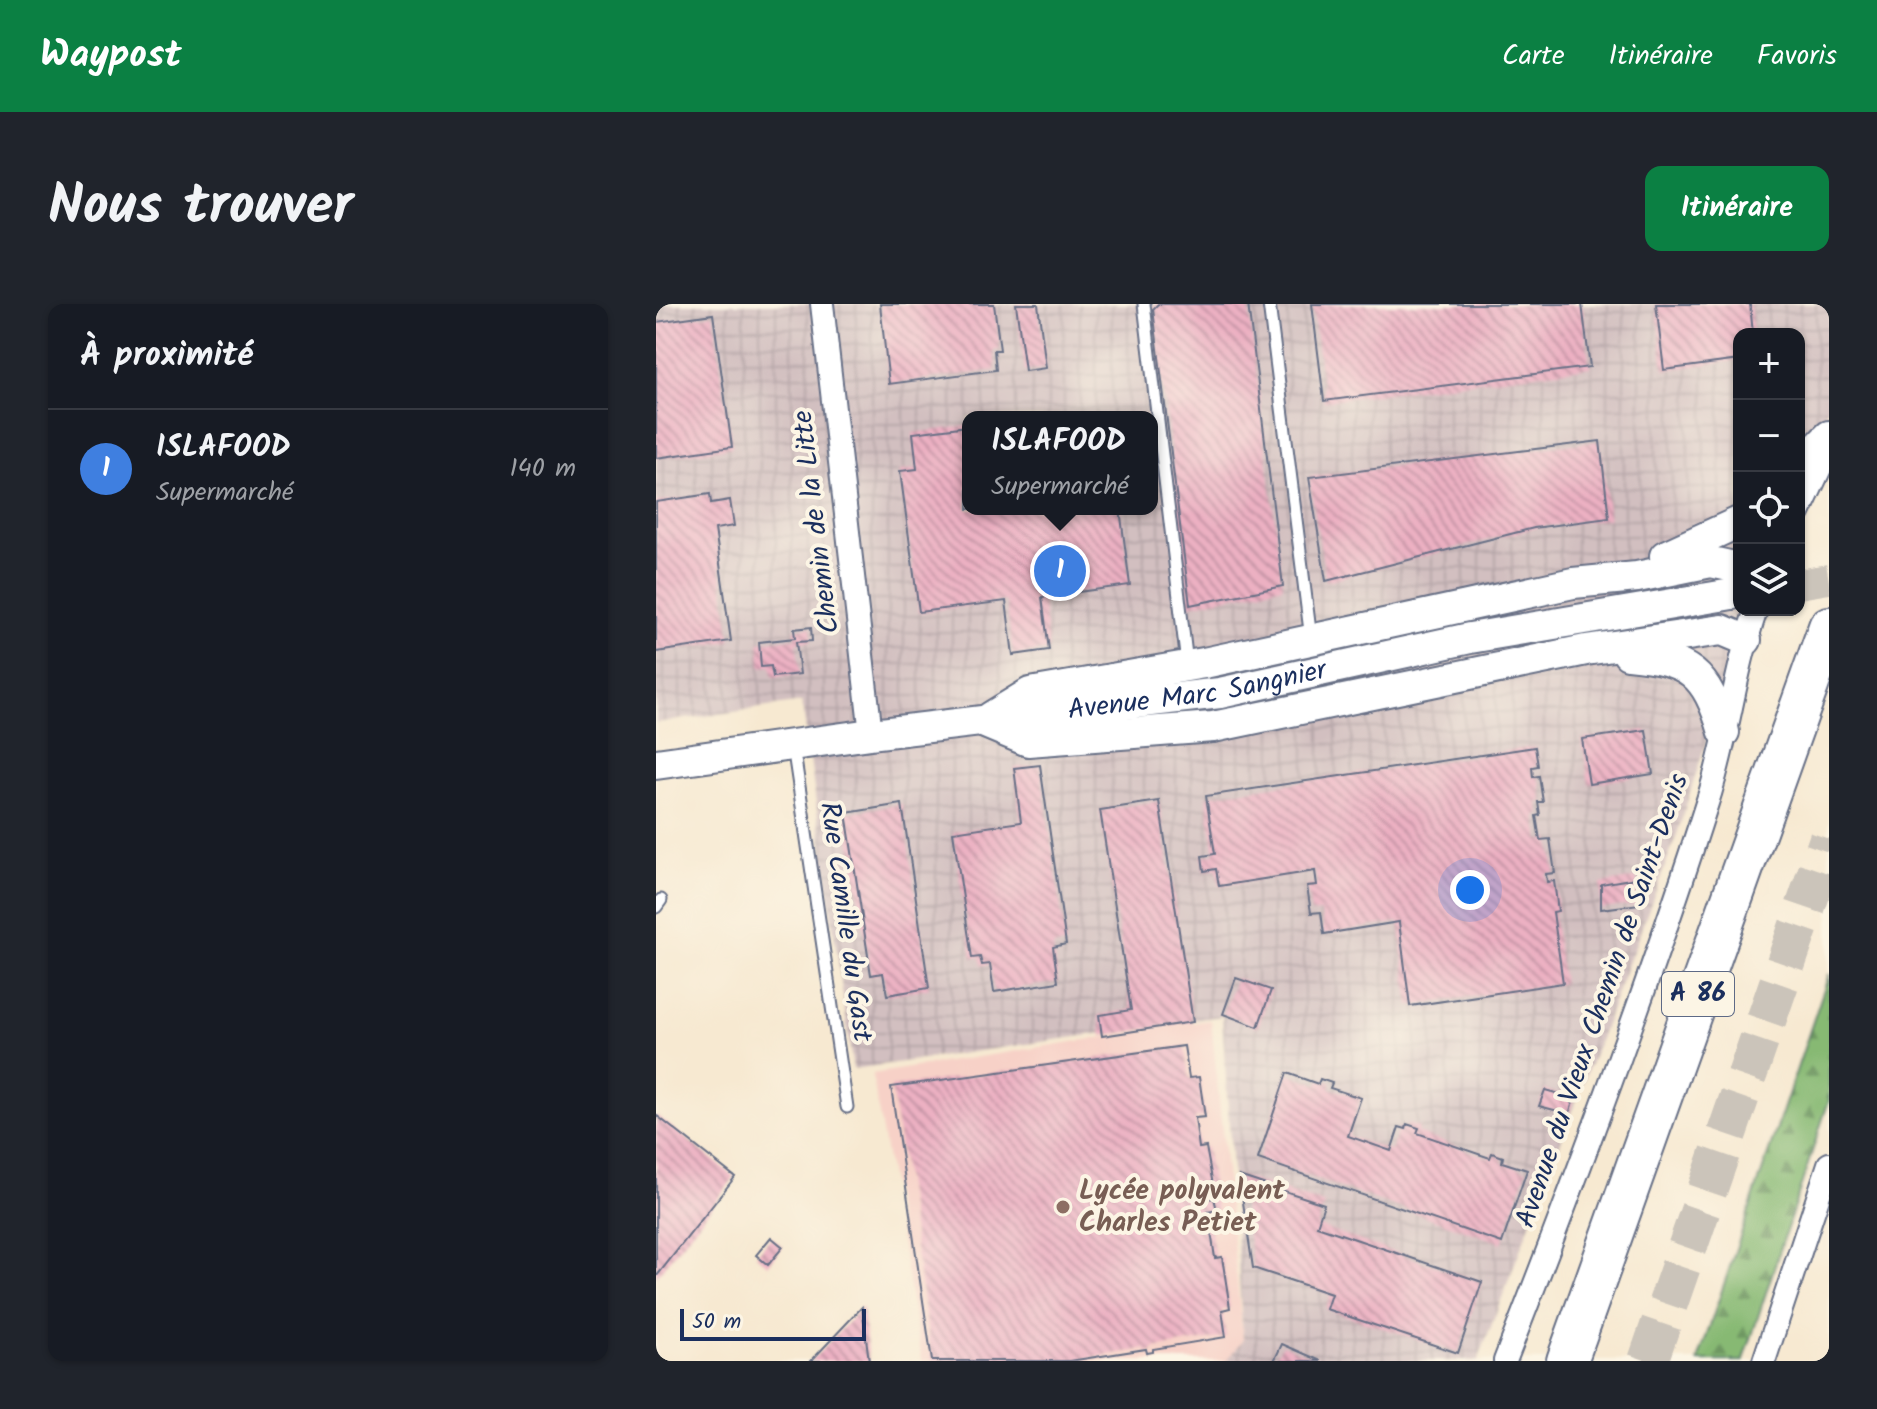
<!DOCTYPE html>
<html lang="fr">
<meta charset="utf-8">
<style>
:root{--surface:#171b24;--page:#20242c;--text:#f1f3f6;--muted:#9ea1a6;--line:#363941;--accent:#0b8043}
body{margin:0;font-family:Kalam,sans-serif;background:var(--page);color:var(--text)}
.controls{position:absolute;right:24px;top:24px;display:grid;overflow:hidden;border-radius:16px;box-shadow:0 2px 6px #0004}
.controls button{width:72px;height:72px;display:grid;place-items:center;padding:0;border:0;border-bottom:2px solid var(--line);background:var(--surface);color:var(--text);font:40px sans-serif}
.scale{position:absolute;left:24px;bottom:20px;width:186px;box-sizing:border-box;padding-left:8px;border:4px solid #1b2f5e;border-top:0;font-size:22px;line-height:28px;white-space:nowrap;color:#1b2f5e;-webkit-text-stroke:6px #fcf5e5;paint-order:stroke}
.you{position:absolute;left:814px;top:586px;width:28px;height:28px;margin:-20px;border:6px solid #fff;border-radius:50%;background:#1a73e8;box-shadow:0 0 0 12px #1a73e833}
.badge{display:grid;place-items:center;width:52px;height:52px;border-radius:50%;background:var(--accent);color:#fff;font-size:26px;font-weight:700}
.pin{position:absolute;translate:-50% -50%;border:4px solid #fff;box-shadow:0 2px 8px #0006}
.popup{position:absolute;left:306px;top:107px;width:196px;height:104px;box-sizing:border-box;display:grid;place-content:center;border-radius:16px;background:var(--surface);filter:drop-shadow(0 2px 6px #0005);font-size:26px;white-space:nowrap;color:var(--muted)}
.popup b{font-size:30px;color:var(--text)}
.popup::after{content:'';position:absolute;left:50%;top:100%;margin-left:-16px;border:16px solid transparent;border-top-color:var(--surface)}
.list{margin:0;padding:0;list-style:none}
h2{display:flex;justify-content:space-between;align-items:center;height:104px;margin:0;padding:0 32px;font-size:34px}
h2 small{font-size:26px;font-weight:400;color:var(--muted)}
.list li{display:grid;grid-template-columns:52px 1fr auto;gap:24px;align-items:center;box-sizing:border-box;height:120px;padding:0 32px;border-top:2px solid var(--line)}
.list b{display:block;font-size:30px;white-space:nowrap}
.list p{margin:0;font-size:26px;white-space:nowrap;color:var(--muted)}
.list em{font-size:26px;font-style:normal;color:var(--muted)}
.icon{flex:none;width:44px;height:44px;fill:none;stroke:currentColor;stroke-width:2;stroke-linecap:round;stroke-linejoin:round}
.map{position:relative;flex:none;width:1173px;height:1057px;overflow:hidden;border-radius:16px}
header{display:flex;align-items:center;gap:48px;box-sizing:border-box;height:112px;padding:0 40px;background:var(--accent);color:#fff}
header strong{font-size:38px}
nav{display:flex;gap:44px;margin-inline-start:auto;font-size:28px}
.intro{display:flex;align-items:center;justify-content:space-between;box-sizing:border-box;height:192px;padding:0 48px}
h1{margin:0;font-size:56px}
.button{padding:20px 36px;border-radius:16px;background:var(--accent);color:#fff;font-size:28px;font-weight:700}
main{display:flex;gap:48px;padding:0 48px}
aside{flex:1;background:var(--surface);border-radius:16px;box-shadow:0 2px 6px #0004}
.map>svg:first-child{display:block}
</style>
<header>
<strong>Waypost</strong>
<nav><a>Carte</a><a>Itinéraire</a><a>Favoris</a></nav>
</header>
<div class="intro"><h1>Nous trouver</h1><a class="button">Itinéraire</a></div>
<main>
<aside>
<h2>À proximité<small></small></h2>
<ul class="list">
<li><span class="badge" style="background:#3f7fe0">1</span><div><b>ISLAFOOD</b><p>Supermarché</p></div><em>140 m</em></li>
</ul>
</aside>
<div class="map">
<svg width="1173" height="1057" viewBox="0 0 1173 1057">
<defs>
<pattern id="industrial-grid" width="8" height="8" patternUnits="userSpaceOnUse" patternTransform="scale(2)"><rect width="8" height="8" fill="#d2bfc0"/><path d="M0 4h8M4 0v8" fill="none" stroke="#b4a4a7"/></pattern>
<pattern id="forest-firs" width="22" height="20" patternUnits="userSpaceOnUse" patternTransform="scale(2)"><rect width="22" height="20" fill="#87b973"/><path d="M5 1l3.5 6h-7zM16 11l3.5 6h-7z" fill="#6e9762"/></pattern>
<pattern id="building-back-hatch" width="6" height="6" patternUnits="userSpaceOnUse" patternTransform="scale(2)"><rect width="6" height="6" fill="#ecb0c2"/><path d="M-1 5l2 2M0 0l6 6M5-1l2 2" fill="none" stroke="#be90a1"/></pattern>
</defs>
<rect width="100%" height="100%" fill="#fcf5e5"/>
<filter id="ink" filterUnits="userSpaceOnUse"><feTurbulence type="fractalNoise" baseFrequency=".0125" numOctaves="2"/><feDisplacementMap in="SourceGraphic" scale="16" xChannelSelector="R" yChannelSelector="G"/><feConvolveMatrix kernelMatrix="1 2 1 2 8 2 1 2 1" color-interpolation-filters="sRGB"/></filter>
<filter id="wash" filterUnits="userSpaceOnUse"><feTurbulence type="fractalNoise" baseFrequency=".006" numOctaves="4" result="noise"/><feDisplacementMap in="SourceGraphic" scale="32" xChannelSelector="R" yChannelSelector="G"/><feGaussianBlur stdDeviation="1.8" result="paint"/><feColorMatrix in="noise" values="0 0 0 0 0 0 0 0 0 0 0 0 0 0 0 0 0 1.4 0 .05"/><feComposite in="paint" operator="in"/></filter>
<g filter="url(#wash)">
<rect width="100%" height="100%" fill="#f7e9d1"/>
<path fill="#f7d1c7" d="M555,716L587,1036L571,1057H266L216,770Z"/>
<path fill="url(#industrial-grid)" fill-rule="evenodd" d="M0,0H1173V101L1143,163V30H1083V306H1092L1020,533L822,1057H570L587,1036L566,712L197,765L146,398L0,419ZM312,113H496V205H312Z"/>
<path fill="url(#forest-firs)" stroke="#517468" stroke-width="2" d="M1173,670V796L1089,1053L1088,1057H1042Z"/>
<g id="blocks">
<path fill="url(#building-back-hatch)" d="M224,0H338L344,46H338L340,66L233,80Z
M360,0H382L390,64L369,67Z
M502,0H592L627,282L534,301L497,5Z
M656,0H926L934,63L668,97Z
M1000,0H1094L1097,30H1083V56L1008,66Z
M57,10L76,143L0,154V18Z
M312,122V205H464L474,281L386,293L393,346L357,351L350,297L263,308L244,167L261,165L257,129Z
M944,137L953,214L878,224L670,277L653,173Z
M54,190L55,199L74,196L78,222L59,225L75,337L0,348V198Z
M155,323L156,337L140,338L144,370L117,373L115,362L105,363L103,338L139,334L138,325Z
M990,426L997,470L933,480L926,435Z
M879,443L882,462L876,463L877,473L883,472L887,498H882L884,511L880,512L884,536L894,535L899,569L890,570L891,578L898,577L902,607L897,608L907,679L754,702L743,618L668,630L665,608L655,609L651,582L661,581L659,567L563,582L560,565L548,567L546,552L559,550L550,492Z
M384,461L410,640L397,643L402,678L338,688L334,660L326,661L324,653L316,654L297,528L365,518L358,464Z
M503,497L537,718L446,732L443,711L475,706L444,506Z
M246,500L273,684L231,691L227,669L215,671L190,509Z
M980,574L984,600L945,605V580Z
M580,674L615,686L602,723L567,710Z
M528,742L533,774L543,773L549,813L539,814L543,844L550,843L557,881H549L550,895L558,894L561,906L552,908L559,954L566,953L574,1004L566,1006L570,1033L497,1045V1048L491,1049L490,1045L414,1057H276L235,783Z
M631,769L662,780L664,775L676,779L674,784L705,794L692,832L735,847L743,823L750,825L751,820L763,824L761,829L834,854L836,849L847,853L846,858L871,866L846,939L602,855Z
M889,786L918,794L911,817L910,809L883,802Z
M0,811L79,873L0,973Z
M583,872L668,900L661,922L826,978L802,1049L670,1005L675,990L597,964Z
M115,933L127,943L112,961L100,951Z
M206,1003L213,1057H155Z
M626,1040L665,1057H618Z"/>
</g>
</g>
<g filter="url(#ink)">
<use href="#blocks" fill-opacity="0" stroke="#687086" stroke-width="2"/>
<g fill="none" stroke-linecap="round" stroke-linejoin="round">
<path stroke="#cbc4ba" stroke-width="30" stroke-dasharray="30 15" stroke-linecap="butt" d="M1143,280L1173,275"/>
<path stroke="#cbc4ba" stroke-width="40" stroke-dasharray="40 20" stroke-linecap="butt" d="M992,1057L1173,535"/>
<defs>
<path id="service" d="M488,0L531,360
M613,0L655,335
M137,442L191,803
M0,603L5,596"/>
<path id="minor" d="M166,0L215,430
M1143,209L1173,145
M849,1057C921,873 991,687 1051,499C1072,436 1078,369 1100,306
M1108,1057L1173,860"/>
<g id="secondary">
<path d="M1143,162L1173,132"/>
<path d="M1009,252L1083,218"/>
<path d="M972,350C1034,356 1050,368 1068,428"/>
<path d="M335,413L374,389L548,359L917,279L981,273L1055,258L1083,264"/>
<path d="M329,419L372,437L557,423L930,346L1066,326L1090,336"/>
<path id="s1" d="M0,460L215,430L564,389L814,334L1076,290"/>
</g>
<path id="motorway" d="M911,1057L1173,323"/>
</defs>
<use href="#service" stroke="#687086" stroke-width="15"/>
<use href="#minor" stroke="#687086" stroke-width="26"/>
<use href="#secondary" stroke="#687086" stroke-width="34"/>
<use href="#motorway" stroke="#687086" stroke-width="44"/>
<use href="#service" stroke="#fff" stroke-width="11"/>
<use href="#minor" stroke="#fff" stroke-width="22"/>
<use href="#secondary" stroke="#fff" stroke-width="30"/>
<use href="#motorway" stroke="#fff" stroke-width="40"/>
</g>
</g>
<circle fill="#8d6e63" stroke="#fcf5e5" stroke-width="3" cx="407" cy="903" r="8"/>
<g text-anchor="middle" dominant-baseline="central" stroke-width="8" stroke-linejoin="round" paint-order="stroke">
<rect fill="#fcf5e5" stroke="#5e6a86" stroke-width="2" x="1006" y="668" width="72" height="44" rx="6"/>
<g font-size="26" font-weight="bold" fill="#1b2f5e">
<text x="1042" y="690">A 86</text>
</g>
<g font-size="28" fill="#1b2f5e" stroke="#fcf5e5">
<text transform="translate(161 218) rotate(-97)">Chemin de la Litte</text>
<text stroke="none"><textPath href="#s1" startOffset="546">Avenue Marc Sangnier</textPath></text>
<text transform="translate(189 618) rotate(82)">Rue Camille du Gast</text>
<text transform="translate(947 697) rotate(-71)">Avenue du Vieux Chemin de Saint-Denis</text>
</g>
<g font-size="28" font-weight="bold" fill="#785e54" stroke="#fcf5e5" text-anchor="start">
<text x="423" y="887">Lycée polyvalent<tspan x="423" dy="32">Charles Petiet</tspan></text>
</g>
</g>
</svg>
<div class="controls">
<button>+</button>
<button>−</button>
<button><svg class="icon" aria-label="locate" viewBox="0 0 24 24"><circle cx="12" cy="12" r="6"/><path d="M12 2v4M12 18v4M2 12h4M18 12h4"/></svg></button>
<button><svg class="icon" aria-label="layers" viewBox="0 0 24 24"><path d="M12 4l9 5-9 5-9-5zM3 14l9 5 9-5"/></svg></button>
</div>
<div class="scale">50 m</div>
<div class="you"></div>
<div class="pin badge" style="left:404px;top:267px;background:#3f7fe0">1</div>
<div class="popup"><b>ISLAFOOD</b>Supermarché</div>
</div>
</main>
